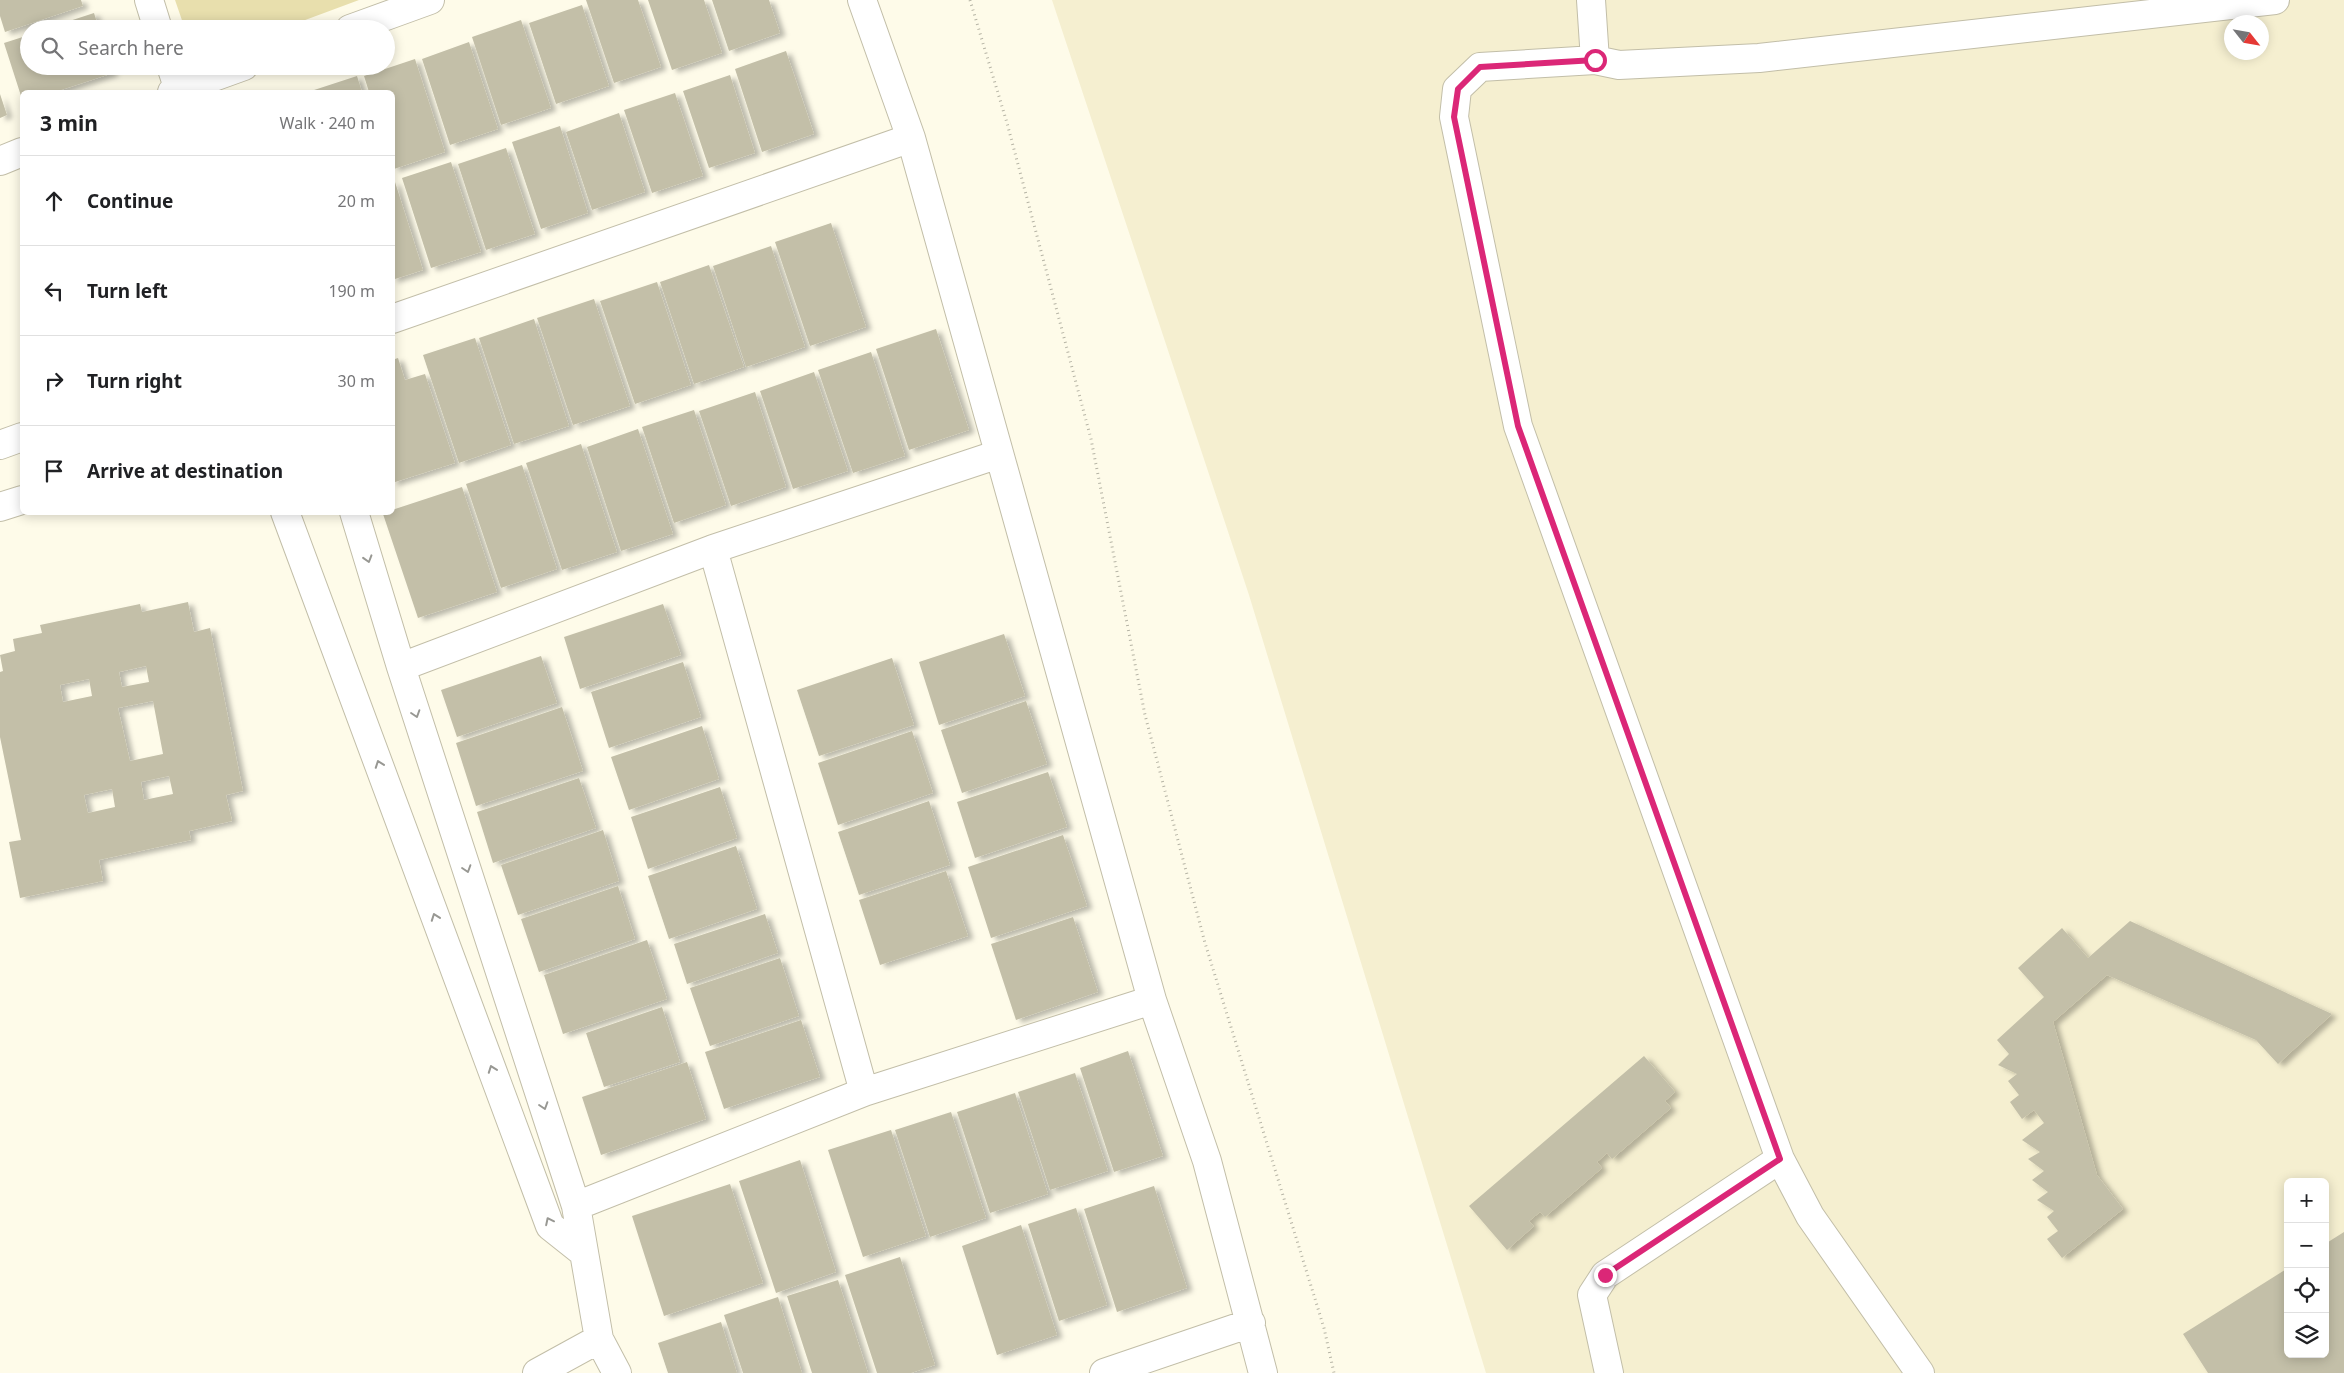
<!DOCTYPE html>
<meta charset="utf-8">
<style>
:root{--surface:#fff;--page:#f2f2f2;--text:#202124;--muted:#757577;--line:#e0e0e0}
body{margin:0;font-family:"Noto Sans",sans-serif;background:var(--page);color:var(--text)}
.controls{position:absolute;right:15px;bottom:15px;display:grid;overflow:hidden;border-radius:8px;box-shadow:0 2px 12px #0003}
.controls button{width:45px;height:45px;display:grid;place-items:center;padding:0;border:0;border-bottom:1px solid var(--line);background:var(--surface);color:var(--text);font:25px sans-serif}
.compass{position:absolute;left:2224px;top:15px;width:45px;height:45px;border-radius:50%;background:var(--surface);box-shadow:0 2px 12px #0003;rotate:121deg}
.stop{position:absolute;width:15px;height:15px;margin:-11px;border:4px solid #db2777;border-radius:50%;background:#fff}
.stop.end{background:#db2777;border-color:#fff;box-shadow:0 1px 5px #0008}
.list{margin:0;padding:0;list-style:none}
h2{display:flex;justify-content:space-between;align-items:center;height:65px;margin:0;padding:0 20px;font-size:21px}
h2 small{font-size:16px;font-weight:400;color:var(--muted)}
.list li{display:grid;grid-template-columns:32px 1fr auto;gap:15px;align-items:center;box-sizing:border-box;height:90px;padding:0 20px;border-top:1px solid var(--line)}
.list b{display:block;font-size:19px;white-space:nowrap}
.list em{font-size:16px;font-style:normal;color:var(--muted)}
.icon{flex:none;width:28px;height:28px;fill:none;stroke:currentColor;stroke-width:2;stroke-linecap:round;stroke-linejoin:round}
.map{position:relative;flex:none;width:2344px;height:1373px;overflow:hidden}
.search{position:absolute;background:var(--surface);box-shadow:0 2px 12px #0003;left:20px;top:20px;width:375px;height:55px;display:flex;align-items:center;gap:12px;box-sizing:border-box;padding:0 18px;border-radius:28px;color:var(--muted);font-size:19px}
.panel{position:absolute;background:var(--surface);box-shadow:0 2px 12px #0003;left:20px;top:90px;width:375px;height:425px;border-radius:8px}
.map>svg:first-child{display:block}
</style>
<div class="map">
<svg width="2344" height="1373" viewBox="0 0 2344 1373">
<defs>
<filter id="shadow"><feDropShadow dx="5.5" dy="3" stdDeviation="2.5" flood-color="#0004"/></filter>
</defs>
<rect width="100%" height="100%" fill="#fefbe9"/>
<path fill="#f5efd0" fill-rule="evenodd" d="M1052,0H2344V1373H1486L1249,595ZM2232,22H2262V52H2232ZM2288,1182H2325V1354H2288Z"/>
<path fill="#e8dfad" d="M175,0H359L281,29H185Z"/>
<path fill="#c3bfa8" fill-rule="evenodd" filter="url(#shadow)" d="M0,0H81L83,6L5,32L0,16Z
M586,0H638L661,67L614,83Z
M648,0H704L722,53L672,70Z
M712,0H769L780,33L729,51Z
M582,5L609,86L556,104L529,23Z
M94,13L99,29H48V28Z
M521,20L551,108L501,125L472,37Z
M29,35V66H111L113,73L55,92H22V99L4,43Z
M469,42L498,129L450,145L422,59Z
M786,51L814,134L762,152L735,69Z
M415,59L445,152L394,169L392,163V92H369L364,76Z
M730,75L755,153L709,168L683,91Z
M357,76L362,92H308Z
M675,93L703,176L652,193L624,110Z
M0,94L7,115L0,118Z
M619,113L645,192L592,210L566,132Z
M560,126L588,213L541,229L512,142Z
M506,148L535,234L486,250L458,164Z
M451,162L481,252L431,268L402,178Z
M395,182L423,270L392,280V183Z
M831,223L866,327L810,346L775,242Z
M771,246L805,347L746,367L713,266Z
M709,265L744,367L694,384L660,282Z
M657,282L691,385L635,404L600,301Z
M594,299L630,406L573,425L537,318Z
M534,319L569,426L514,444L479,338Z
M936,329L969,430L909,450L876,349Z
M475,338L511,445L459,463L423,355Z
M871,352L905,456L853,473L818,370Z
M398,358L405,380L425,374L455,463L392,483V360Z
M814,372L848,471L793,489L760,391Z
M755,392L786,487L731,506L699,411Z
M694,410L726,505L674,523L642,427Z
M638,429L673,534L621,551L587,447Z
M581,444L617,552L562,570L526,463Z
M522,465L557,569L501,588L466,484Z
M462,487L497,592L418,618L383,514L392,512V510Z
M188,602L194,632L210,628L243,791L226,795L232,821L189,831L191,840L99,860L103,881L20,898L9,842L21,840L0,737V672L3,671L0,655L15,651L13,639L42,633L40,625L140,604L142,612ZM146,666L149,682L122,687L119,672ZM89,679L92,696L63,702L60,685ZM153,701L163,754L130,761L118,708ZM169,776L173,794L144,800L141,782ZM112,789L115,807L88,813L84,795Z
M663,604L681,655L580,689L564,637Z
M1004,634L1025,696L939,725L919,662Z
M541,656L557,703L457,737L441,690Z
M892,658L914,725L819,756L797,690Z
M683,662L701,717L609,748L591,692Z
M1026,701L1047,764L962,793L941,730Z
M562,707L583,771L476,806L456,743Z
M702,726L719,779L629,810L611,757Z
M912,731L933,793L838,825L818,763Z
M1048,772L1067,827L975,858L957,802Z
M579,778L596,828L493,863L477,812Z
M720,787L737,838L648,869L631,817Z
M929,801L950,865L859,895L838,832Z
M603,830L619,881L518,915L501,865Z
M1063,835L1087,906L991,938L968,867Z
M736,846L757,909L669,939L648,876Z
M946,871L968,936L880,965L859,900Z
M618,886L635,939L539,972L521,919Z
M765,914L778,953L687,984L674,944Z
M1073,917L1098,992L1016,1020L991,944Z
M2130,921L2332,1014L2278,1064L2256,1040L2107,975L2053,1022L2097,1175L2123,1209L2062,1258L2047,1239L2058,1231L2047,1217L2054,1211L2037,1200L2048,1192L2032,1180L2044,1171L2028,1159L2040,1152L2022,1140L2044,1123L2034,1110L2022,1119L2010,1102L2019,1095L2008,1081L2017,1074L1998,1065L2009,1054L1997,1040L2044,997L2018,968L2062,928L2088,958Z
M647,940L667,999L563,1034L544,975Z
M780,958L799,1016L710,1046L690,988Z
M662,1007L680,1062L604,1087L586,1033Z
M801,1020L820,1077L724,1109L705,1052Z
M1128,1051L1163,1156L1114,1172L1080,1068Z
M1644,1056L1675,1092L1665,1101L1671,1108L1612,1159L1607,1153L1597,1162L1602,1168L1545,1217L1540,1212L1529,1221L1534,1226L1507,1250L1469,1206Z
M687,1062L706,1119L601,1155L582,1097Z
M1075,1073L1108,1171L1050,1190L1018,1092Z
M1015,1093L1048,1194L990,1213L957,1112Z
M951,1112L986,1218L930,1237L895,1130Z
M891,1130L926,1236L863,1257L828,1150Z
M800,1160L836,1272L776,1293L739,1181Z
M730,1184L763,1283L664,1316L632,1216Z
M1154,1186L1187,1288L1117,1312L1084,1209Z
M1076,1208L1107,1305L1059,1321L1028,1224Z
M1021,1225L1057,1335L997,1355L962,1246Z
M2344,1232V1373H2208L2183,1334L2288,1268V1354H2325V1244Z
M900,1257L935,1365L911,1373H877L845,1275Z
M838,1280L868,1373H812L787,1296Z
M778,1297L802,1373H743L724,1315Z
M721,1322L737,1373H668L658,1343Z"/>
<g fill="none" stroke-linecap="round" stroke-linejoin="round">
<defs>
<path id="minor" d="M149,0L158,29
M862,0L911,138L1152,1000L1207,1161L1263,1373
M1591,0L1595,60
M350,29L430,0
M171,66L179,90
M172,92L244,66
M0,161L22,152
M392,319L911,138
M0,445L22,437
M0,507L22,500
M285,512L550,1226L584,1253
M354,512L401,667L576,1206L599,1339L617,1373
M713,549L864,1092
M401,667L713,549L999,454
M576,1206L864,1092L1152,1000
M537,1373L599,1339
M1104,1373L1251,1323
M1609,1373L1592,1295L1605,1275L1780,1159
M1920,1373L1810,1216L1780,1159L1518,426L1454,117L1457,89L1480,67L1595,60L1619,65L1759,58L2275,0"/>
</defs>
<use href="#minor" stroke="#c2bea8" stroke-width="30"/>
<path stroke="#b6b4a5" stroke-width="3" stroke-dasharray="1 4" stroke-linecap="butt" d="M970,0L1007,123L1091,439L1145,715L1205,943L1324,1328L1334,1373"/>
<use href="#minor" stroke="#fff" stroke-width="28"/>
</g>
<defs><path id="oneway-chevron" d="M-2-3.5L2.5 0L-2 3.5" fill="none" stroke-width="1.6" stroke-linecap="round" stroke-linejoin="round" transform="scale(1.25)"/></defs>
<g stroke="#989893">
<use href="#oneway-chevron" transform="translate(368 559) rotate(73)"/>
<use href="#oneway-chevron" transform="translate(416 714) rotate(72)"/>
<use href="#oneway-chevron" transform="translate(379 764) rotate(-110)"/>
<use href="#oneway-chevron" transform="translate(467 869) rotate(72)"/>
<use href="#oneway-chevron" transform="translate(435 917) rotate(-110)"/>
<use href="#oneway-chevron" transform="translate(492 1069) rotate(-110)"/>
<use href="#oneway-chevron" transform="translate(544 1106) rotate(72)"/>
<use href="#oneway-chevron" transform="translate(549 1221) rotate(-116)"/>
</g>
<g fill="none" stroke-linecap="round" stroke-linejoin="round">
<path stroke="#db2777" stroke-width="6" d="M1595,60L1480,67L1458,89L1454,117L1518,426L1780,1159L1605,1275"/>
</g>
</svg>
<div class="controls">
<button>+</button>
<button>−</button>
<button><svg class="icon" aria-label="locate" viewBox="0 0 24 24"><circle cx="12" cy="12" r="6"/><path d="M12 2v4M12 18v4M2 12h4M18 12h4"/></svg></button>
<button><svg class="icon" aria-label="layers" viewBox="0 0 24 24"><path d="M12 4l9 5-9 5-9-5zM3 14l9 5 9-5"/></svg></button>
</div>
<svg class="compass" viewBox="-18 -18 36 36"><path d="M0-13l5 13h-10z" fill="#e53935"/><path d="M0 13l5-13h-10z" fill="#757577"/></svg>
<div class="stop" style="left:1595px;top:60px"></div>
<div class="stop end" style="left:1605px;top:1275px"></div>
<div class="search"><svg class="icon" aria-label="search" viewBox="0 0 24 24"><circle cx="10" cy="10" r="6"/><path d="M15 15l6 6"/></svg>Search here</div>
<section class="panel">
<h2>3 min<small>Walk · 240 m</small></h2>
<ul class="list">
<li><svg class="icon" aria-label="ahead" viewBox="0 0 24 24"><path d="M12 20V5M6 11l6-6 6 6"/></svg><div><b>Continue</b></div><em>20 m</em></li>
<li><svg class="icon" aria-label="left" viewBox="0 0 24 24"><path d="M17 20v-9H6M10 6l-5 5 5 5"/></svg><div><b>Turn left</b></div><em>190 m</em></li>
<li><svg class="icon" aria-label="right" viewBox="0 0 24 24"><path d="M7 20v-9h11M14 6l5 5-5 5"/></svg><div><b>Turn right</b></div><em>30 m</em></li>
<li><svg class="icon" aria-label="arrive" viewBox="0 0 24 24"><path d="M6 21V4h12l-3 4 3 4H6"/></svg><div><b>Arrive at destination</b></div></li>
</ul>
</section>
</div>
